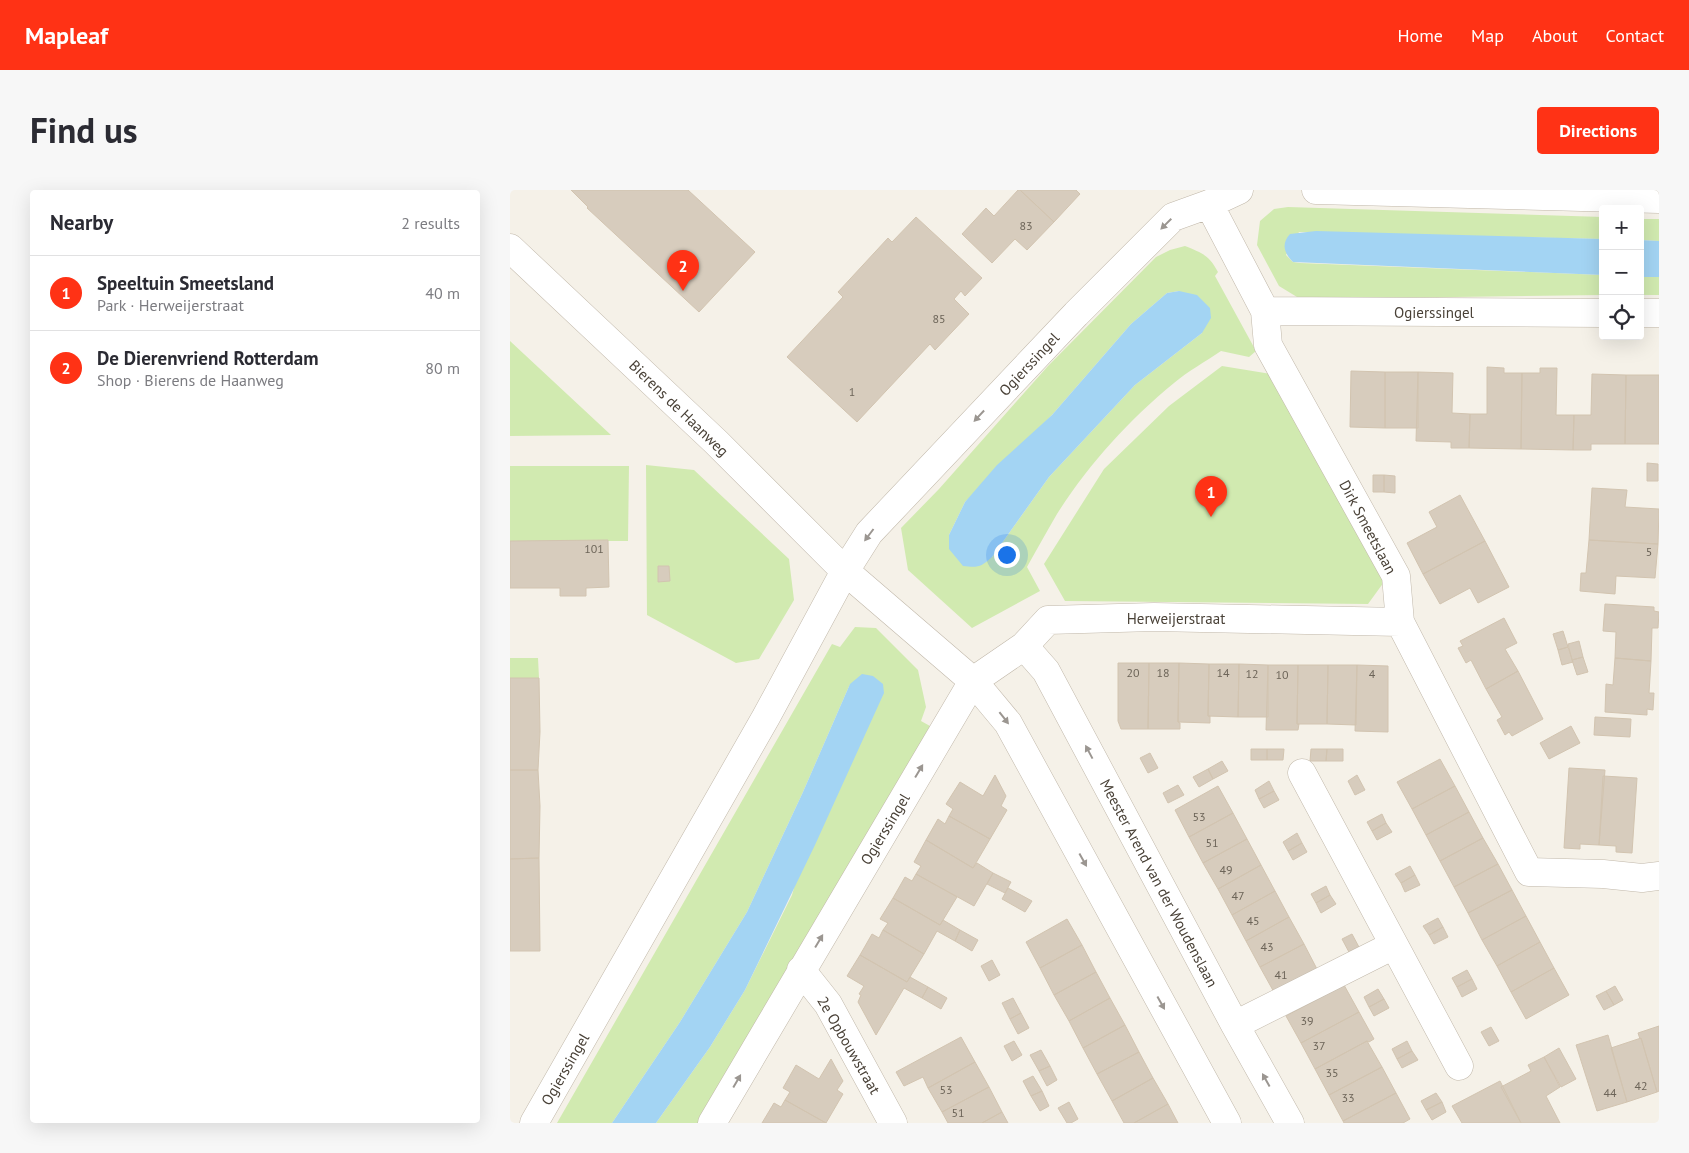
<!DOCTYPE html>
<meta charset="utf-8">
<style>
:root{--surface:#fff;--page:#f7f7f7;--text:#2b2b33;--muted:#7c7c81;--line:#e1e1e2;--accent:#ff3215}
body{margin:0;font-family:"PT Sans",sans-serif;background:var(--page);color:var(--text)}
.controls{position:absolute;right:15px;top:15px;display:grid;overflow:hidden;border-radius:5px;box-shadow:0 5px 20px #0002}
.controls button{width:45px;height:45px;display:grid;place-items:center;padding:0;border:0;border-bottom:1px solid var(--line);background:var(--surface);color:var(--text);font:25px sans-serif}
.you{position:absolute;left:496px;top:364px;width:18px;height:18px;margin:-12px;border:4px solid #fff;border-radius:50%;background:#1a73e8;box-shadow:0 0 0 8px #1a73e833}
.badge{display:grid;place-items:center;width:32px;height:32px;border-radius:50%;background:var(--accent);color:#fff;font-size:16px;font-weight:700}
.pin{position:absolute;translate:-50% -41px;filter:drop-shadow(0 1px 2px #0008)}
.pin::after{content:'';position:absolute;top:26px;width:18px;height:15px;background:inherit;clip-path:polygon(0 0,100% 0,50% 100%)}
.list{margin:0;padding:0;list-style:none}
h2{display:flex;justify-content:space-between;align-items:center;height:65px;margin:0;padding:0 20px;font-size:21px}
h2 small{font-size:16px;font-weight:400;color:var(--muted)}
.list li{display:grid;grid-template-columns:32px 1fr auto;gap:15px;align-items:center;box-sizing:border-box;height:75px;padding:0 20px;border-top:1px solid var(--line)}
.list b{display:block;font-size:19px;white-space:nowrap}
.list p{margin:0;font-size:16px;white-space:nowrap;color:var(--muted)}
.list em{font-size:16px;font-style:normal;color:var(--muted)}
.icon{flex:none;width:28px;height:28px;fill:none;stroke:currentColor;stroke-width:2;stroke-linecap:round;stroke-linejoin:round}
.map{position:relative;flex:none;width:1149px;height:933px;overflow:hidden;border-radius:5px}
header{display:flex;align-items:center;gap:30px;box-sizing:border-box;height:70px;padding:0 25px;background:var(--accent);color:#fff}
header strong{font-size:24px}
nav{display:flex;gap:28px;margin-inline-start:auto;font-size:18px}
.intro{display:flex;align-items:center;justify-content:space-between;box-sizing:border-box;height:120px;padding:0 30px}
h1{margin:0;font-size:35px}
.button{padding:12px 22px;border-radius:5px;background:var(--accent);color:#fff;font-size:18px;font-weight:700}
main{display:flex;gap:30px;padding:0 30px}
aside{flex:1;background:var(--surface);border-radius:5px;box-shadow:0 5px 20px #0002}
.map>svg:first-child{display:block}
</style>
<header>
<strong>Mapleaf</strong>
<nav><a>Home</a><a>Map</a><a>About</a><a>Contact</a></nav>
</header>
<div class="intro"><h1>Find us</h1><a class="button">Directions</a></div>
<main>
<aside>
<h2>Nearby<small>2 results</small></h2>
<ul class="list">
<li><span class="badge">1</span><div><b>Speeltuin Smeetsland</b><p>Park · Herweijerstraat</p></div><em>40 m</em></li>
<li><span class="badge">2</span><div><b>De Dierenvriend Rotterdam</b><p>Shop · Bierens de Haanweg</p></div><em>80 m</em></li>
</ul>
</aside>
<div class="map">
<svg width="1149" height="933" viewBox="0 0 1149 933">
<rect width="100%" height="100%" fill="#f5f1e8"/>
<path fill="#d1eab0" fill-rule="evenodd" d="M778,17L1093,27V49L789,42L776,65L783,72L790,73L1093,85V105L802,109L787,107L769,96L747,55L750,31L764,19Z
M1130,29H1149V51L1130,50Z
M675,56C692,63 699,65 708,82L705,86L746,161L739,167L711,161C695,172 678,181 664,193C619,230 578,275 547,324C537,341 527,359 517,377L530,401L462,438L398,380L391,338L429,299L538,176L646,67L660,60ZM669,101L692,143L625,195L539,287L482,367L439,359V345L455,312L542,225L621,134L657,103Z
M1130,87H1149V105H1130Z
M0,151L101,245L0,246Z
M712,176L761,184L874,392L858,414L555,411L534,374L594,279L659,216Z
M136,275L184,280L279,369L284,410L249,469L226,473L137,425Z
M0,276H119L118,351H0Z
M345,437L366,438L408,480L416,517L411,531L420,536L190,933H146L200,857L235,800L282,705L340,494L293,602L237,722L170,832L102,933H47L322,454L330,457Z
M0,468H28L29,488H0Z"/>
<path fill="#a3d4f3" d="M806,41L1093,49V85L783,72C774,63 771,54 780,44Z
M1130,50L1149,51V87H1130Z
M669,101L687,105L700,118L701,128L692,143L625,195L539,287L482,367C471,377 468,378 453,376L439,359V345L455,312L487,275L542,225L621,134L657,103Z
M352,484L363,486L373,494L374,503L305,655L235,800L200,857L146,933H102L170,832L237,722L293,602L340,494Z"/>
<path fill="#d7ccbd" stroke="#d2c4b0" d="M61,0H178L245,62L189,122L77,18L78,17Z
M508,0H510L544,32L517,60L505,49L482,73L452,44L476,18L484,26Z
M510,0H566L570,4L544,32Z
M406,27L472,88L455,106L451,101L444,109L459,124L425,160L420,154L347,232L277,167L333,107L328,102L378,48L382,52Z
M977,177L994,178V183H1012L1011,259L959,258L960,224H977Z
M1030,178H1047L1046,225H1064L1063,260L1011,259L1012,183H1030Z
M841,181L875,182V238L840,237Z
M875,182H908V238H875Z
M908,182L943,183L942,223L960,224L959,258H941V252L906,251Z
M1082,184L1116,185L1115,254H1081V260H1063L1064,225H1081Z
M1116,185H1149V254H1115Z
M1137,273L1148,274V291H1137Z
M863,285H874V302H863Z
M874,285L885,286V303L874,302Z
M1082,298L1117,300L1115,317L1149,319L1148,354L1079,350Z
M950,305L975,351L913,384L897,353L927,337L919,322Z
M98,350L99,397L76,398V406H50V398H0V351Z
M1079,350L1148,354L1145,388L1106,386L1105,404L1070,401L1071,383H1076Z
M975,351L999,397L968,413L960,398L930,414L913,384Z
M148,376H159L160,391L148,392Z
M1095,414L1144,417V421L1149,422L1148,438H1142L1141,471L1105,468L1106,442L1093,441Z
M994,428L1007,453L995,459L1008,481L976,499L961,470L956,473L948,458L953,456L950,451Z
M1053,441L1058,457L1048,460L1043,444Z
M1069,451L1073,467L1062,470L1058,454Z
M1058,457L1063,472L1052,475L1048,460Z
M1073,467L1078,482L1067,485L1062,470Z
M1105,468L1141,471L1139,503H1144L1143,520L1137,519V525L1095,522L1096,494L1103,495Z
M608,473H639L638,539H611L608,531Z
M639,473H669L668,532L670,533V539H638Z
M669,473L699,474L698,526H700V533L668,532Z
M699,474H729L728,527L698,526Z
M729,474L758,475V527H728Z
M758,475H788L787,534H789L788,540H756Z
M788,475H818L817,534H787Z
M818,475H847L846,535L817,534Z
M847,475L878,476V542L845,541Z
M1008,481L1033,529L1002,546L999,542L995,545L987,530L992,527L976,499Z
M0,488H29L30,542L28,580H0Z
M1085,527L1121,529L1120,547L1084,545Z
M1061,536L1070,553L1039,569L1030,553Z
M741,559H757V570H741Z
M757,559H774L773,570H757Z
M801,559H817L816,571H800Z
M817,559H833V571H816Z
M640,563L648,578L638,583L630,568Z
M930,569L945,596L902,619L887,592Z
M712,571L718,581L703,589L698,579Z
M1059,578L1095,580L1089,655L1070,654V659L1054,658Z
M698,579L703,589L689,597L683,587Z
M0,580H28L30,616L29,668L0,669Z
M485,585L496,606L491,616L497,620L480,649L439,626L443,619L436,614L450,592L473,606Z
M847,585L855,600L845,605L838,591Z
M1093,586L1127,588L1122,663L1106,662V656L1089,655Z
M759,591L764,601L749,609L745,600Z
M668,595L674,605L658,613L653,603Z
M708,596L723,623L679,647L665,620Z
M945,596L959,622L916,645L902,619Z
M764,601L769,610L754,618L749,609Z
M959,622L973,648L930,671L916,645Z
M723,623L737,649L693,673L679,647Z
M872,624L876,633L862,641L857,632Z
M439,626L480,649L463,678L416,650L428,629L435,634Z
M876,633L882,642L867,650L862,641Z
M787,643L792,653L778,661L773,652Z
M973,648L988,674L944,697L930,671Z
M737,649L751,675L708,699L693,673Z
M416,650L463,678L467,673L483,683L464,716L406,684L411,676L404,672Z
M792,653L797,662L783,670L778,661Z
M29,668L30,761H0V669Z
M988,674L1002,700L958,723L944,697Z
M751,675L765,701L722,725L708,699Z
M900,676L905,685L891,693L885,684Z
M483,683L501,692L495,703L477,694Z
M406,684L447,707L430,735L383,708L395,687L402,691Z
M905,685L910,695L895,702L891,693Z
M816,696L820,705L806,713L801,704Z
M498,698L522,711L515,722L492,709Z
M1002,700L1016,726L972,750L958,723Z
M765,701L779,727L736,751L722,725Z
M820,705L826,714L811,723L806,713Z
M383,708L430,735L433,730L450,740L445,751L427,741L414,764L373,740L378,733L370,729Z
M1016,726L1030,752L987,776L972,750Z
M779,727L794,754L750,777L736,751Z
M928,728L933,737L919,745L913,736Z
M557,729L572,755L530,778L516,752Z
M933,737L938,747L924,754L919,745Z
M373,740L414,764L397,792L350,765L362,744L369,748Z
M450,740L468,750L462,761L445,751Z
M842,744L850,759L840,764L832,749Z
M1030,752L1044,778L1001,802L987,776Z
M794,754L808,781L765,804L750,777Z
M572,755L586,782L544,805L530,778Z
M350,765L397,792L400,787L418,797L412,808L394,798L366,845L348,812L351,805L349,804L354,796L337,786Z
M482,770L490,785L479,791L471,776Z
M1044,778L1059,805L1016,829L1001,802Z
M957,780L962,789L947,797L942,788Z
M586,782L600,808L559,831L544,805Z
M962,789L967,799L952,807L947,797Z
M834,795L849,822L791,853L776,826Z
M1105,796L1113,810L1104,815L1096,801Z
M418,797L437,808L431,819L412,808Z
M868,799L874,809L859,817L854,807Z
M1096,801L1104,815L1094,820L1086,806Z
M503,808L511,823L500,829L492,813Z
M600,808L615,835L573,858L559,831Z
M874,809L879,818L864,826L859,817Z
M849,822L864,849L859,852L857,851L805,879L791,853Z
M511,823L519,838L508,844L500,829Z
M615,835L629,862L587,884L573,858Z
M1149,836V901L1147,902L1131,848L1130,849L1128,843Z
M981,837L989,851L979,856L971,842Z
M1098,845L1117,912L1087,921L1066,855Z
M451,847L465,872L418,898L413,887L394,896L386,882Z
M1131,848L1147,902L1117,912L1101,858Z
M504,851L512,865L502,871L494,856Z
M857,851L872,877L819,905L805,879Z
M897,851L902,861L887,869L882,859Z
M1049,858L1066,889L1051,897L1034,867Z
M531,860L540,876L529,881L520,865Z
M902,861L908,870L892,878L887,869Z
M629,862L643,888L602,911L587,884Z
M1034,867L1050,897L1036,906L1050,933H1011L991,897L1021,881L1018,875Z
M321,869L333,891L327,900L333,904L316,933L275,910L280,902L273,898L286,875L309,889Z
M465,872L479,897L432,922L418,898Z
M540,876L547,890L537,896L529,881Z
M872,877L886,903L833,931L819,905Z
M523,886L532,901L521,906L513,891Z
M643,888L658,914L624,933H614L602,911Z
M990,891L1011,933H952L942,916Z
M479,897L492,922L472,933H438L432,922Z
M532,901L539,916L530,921L521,906Z
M886,903L900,929L893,933H834L833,931Z
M926,903L932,912L916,920L911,911Z
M275,910L316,933H252L264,913L271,917Z
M559,912L568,929L561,933H557L548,918Z
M932,912L936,922L922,930L916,920Z
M658,914L668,933H624Z
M492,922L498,933H472Z"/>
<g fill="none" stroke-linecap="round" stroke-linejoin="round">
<defs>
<path id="minor" d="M806,0L1149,9
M699,14L755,121L758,155L886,386L890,432L1019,682L1093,684L1132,688L1149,686
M0,58L206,252L335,381L463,491L498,533L717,933
M755,121L1093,123
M1130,123H1149
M514,456L536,481L725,835L780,933
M792,583L949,876
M291,780L318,814L383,933
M725,835L884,755
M24,933L256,527L335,381L359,343L566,124L663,27L699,14L729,0
M202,933L463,491L514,456L538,430L644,427L890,432"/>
</defs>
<use href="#minor" stroke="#c1b8aa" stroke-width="29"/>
<use href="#minor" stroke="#fff" stroke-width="28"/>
</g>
<defs><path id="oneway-solid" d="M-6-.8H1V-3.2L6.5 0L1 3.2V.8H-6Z" transform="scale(1.25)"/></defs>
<g fill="#9b9691">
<use href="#oneway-solid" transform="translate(656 34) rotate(135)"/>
<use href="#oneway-solid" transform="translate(469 226) rotate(133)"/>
<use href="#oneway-solid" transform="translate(359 345) rotate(127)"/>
<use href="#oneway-solid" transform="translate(494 528) rotate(52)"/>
<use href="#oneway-solid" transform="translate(579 562) rotate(-118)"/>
<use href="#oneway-solid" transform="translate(409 581) rotate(-59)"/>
<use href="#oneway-solid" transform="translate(573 670) rotate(61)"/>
<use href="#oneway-solid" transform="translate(309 751) rotate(-59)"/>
<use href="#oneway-solid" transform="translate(651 813) rotate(61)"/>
<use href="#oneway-solid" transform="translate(756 890) rotate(-119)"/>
<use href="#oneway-solid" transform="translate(227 891) rotate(-60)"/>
</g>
<g text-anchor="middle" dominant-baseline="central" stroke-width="4.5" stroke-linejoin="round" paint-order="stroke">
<g font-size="12" fill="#6c6458">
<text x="516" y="35">83</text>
<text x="429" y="128">85</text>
<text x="342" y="201">1</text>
<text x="84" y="358">101</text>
<text x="1139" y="361">5</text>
<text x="623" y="482">20</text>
<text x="653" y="482">18</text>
<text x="713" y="482">14</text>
<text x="742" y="483">12</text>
<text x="862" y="483">4</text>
<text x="772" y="484">10</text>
<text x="689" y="626">53</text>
<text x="702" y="652">51</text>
<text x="716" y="679">49</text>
<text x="728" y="705">47</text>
<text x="743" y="730">45</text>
<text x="757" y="756">43</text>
<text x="771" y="784">41</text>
<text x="797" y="830">39</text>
<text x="809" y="855">37</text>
<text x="822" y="882">35</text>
<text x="1131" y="895">42</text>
<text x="436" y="899">53</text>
<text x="1100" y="902">44</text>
<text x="838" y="907">33</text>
<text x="448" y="922">51</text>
</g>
<g font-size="15" fill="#494137" stroke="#fff">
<text x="924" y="122">Ogierssingel</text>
<text transform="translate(519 174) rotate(-47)">Ogierssingel</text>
<text transform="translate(169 218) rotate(44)">Bierens de Haanweg</text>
<text transform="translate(858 337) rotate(62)">Dirk Smeetslaan</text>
<text x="666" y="428">Herweijerstraat</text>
<text transform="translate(375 639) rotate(-59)">Ogierssingel</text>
<text transform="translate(649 693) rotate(62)">Meester Arend van der Woudenslaan</text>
<text transform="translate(339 855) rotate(60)">2e Opbouwstraat</text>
<text transform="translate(55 879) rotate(-60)">Ogierssingel</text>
</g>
</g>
</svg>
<div class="controls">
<button>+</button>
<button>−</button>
<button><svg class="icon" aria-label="locate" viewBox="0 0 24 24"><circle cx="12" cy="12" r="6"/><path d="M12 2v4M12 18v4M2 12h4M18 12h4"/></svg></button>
</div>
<div class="you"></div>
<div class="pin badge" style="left:701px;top:327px">1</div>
<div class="pin badge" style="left:173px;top:101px">2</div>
</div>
</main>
